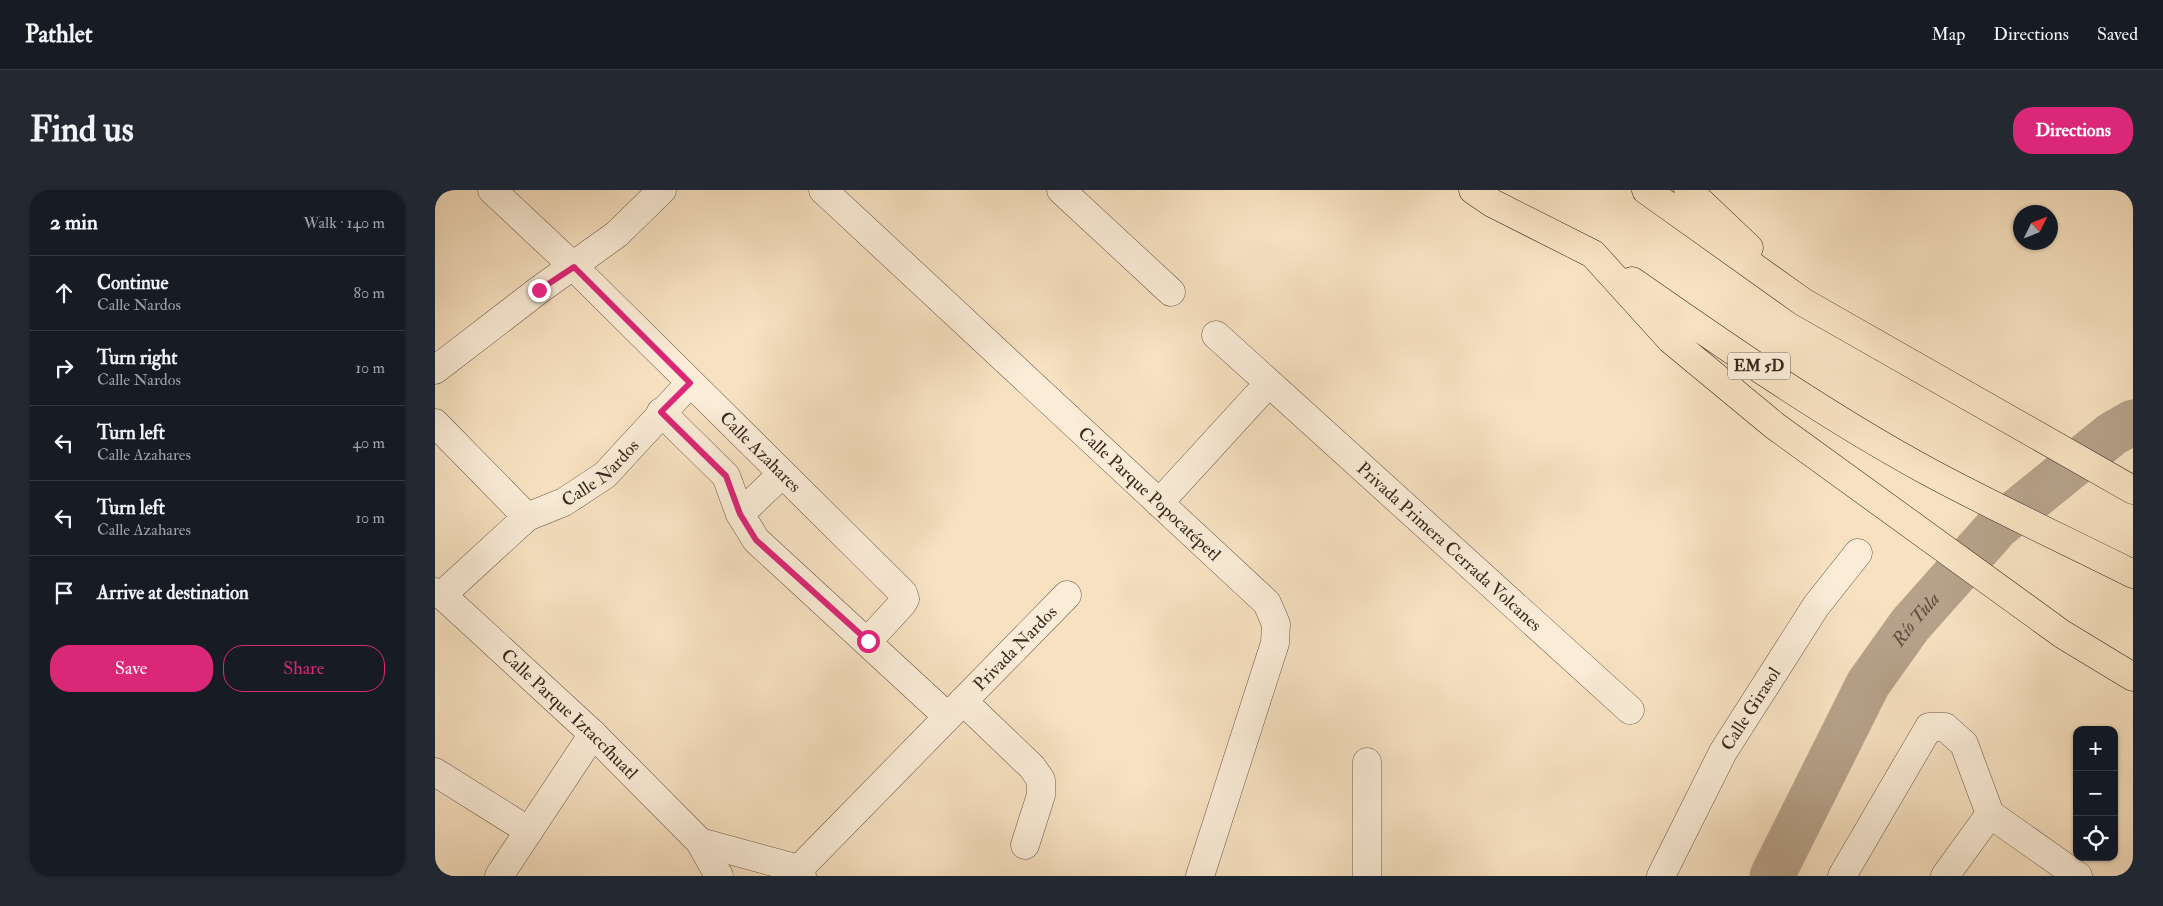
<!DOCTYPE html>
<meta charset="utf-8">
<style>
:root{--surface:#171b24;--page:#242831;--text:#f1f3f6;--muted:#9ea1a6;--line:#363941;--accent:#db2777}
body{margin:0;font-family:"IM FELL Double Pica",serif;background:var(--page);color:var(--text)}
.controls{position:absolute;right:15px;bottom:15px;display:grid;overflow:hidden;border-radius:10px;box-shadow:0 1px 4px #0004}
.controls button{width:45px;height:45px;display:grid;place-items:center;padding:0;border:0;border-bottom:1px solid var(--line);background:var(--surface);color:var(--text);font:25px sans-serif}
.compass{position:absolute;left:1578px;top:15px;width:45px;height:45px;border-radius:50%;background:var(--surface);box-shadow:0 1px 4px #0004;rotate:47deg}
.stop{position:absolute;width:15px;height:15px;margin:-11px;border:4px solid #db2777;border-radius:50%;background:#fff}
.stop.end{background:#db2777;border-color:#fff;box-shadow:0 1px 5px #0008}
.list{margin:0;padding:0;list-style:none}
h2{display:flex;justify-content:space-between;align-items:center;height:65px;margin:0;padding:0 20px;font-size:21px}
h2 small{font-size:16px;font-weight:400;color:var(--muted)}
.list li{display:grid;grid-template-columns:32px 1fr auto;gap:15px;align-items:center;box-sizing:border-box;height:75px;padding:0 20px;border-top:1px solid var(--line)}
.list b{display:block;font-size:19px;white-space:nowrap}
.list p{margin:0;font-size:16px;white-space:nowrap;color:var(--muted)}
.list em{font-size:16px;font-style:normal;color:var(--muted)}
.actions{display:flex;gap:10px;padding:15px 20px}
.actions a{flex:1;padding:11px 0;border:1px solid var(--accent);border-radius:20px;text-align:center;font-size:18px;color:var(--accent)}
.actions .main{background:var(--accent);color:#fff}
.icon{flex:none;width:28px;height:28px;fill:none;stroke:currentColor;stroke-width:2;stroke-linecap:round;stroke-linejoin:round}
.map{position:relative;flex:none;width:1698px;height:686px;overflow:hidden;border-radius:20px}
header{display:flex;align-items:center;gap:30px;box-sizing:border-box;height:70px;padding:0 25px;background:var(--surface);border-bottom:1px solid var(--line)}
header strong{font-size:24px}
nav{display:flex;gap:28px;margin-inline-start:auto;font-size:18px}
.intro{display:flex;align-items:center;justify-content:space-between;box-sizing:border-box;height:120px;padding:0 30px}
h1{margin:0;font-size:35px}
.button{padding:12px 22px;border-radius:20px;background:var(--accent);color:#fff;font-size:18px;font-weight:700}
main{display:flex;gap:30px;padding:0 30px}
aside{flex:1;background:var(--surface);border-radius:20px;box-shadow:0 1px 4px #0004}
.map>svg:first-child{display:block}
</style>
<header>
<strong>Pathlet</strong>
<nav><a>Map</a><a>Directions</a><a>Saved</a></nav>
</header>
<div class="intro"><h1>Find us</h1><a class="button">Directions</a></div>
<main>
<aside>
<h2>2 min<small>Walk · 140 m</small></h2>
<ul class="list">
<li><svg class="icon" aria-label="ahead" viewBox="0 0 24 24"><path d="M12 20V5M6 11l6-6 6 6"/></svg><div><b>Continue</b><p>Calle Nardos</p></div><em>80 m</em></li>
<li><svg class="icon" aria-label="right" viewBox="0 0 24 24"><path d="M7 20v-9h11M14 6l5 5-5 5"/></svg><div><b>Turn right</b><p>Calle Nardos</p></div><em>10 m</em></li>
<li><svg class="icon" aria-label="left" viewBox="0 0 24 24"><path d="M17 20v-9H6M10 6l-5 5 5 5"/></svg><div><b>Turn left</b><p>Calle Azahares</p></div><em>40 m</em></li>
<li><svg class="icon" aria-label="left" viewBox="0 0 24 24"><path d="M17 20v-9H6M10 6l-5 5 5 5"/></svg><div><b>Turn left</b><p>Calle Azahares</p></div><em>10 m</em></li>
<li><svg class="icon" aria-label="arrive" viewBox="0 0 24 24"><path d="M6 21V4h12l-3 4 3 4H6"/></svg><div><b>Arrive at destination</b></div></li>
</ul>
<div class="actions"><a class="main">Save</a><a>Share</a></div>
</aside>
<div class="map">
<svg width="1698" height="686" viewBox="0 0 1698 686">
<rect width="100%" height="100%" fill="#f7e1c1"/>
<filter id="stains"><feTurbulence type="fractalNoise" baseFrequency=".004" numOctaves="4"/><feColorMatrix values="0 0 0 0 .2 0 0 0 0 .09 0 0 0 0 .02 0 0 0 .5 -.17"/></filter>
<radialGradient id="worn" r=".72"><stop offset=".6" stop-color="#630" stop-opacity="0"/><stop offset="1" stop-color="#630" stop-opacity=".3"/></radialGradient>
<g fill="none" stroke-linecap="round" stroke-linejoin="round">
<path stroke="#b6a28a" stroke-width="45" id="s1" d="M1337,686L1433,494L1475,435L1562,337L1677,244L1698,232"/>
<defs>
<g id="minor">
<path id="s2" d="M57,0L139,77L468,403L470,409L467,414L433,451"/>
<path id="s3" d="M388,0L832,413L841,434L840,453L765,686"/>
<path d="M626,0L736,102"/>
<path id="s4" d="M781,145L1195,520"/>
<path d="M0,180L104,100L182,44L227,0"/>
<path d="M226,222L291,286L305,324L321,350L512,526"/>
<path d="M0,233L92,327"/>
<path d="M724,313L833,194"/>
<path d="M305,324L347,284"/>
<path id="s5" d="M0,402L7,405L158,544L265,652L284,686"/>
<path id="s6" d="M7,405L92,327L129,312L170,285L255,193"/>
<path d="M528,511L597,577L606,590V605L590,655"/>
<path d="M0,582L94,641"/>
<path d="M265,652L364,679L367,686"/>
<path id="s7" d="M364,679L632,405"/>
<path d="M64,686L158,544"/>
<path d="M932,686V572"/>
<path id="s8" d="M1226,686L1288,562L1381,416L1423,363"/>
<path d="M1407,686L1494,537H1510L1529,554L1555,624L1643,686"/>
<path d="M1510,686L1555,624"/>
</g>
<path id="highway" d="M1038,0L1057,13L1158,64L1236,150L1340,236L1627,444L1698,487
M1211,0L1368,112L1698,300
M1253,0L1314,58
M1197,91C1293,158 1391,226 1494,282C1561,318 1630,350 1698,384"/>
</defs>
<use href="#minor" stroke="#685648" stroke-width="29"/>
<use href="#highway" stroke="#382820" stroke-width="29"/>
<use href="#minor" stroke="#faecd7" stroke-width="28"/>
<use href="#highway" stroke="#f7e1c1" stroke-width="28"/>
</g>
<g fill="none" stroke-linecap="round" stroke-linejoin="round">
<path stroke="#db2777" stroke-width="6" d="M104,100L139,77L255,193L226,222L291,286L305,324L321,350L433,451"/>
</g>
<g text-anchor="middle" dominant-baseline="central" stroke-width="5" stroke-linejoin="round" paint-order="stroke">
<rect fill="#faecd7" stroke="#726357" stroke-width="1" x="1293" y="162.5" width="62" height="27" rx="4"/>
<g font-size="16" font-weight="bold" fill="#382820">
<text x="1324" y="176">EM 5D</text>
</g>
<g font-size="18" fill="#382820" stroke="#faecd7">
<text stroke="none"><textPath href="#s2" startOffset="375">Calle Azahares</textPath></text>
<text stroke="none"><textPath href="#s6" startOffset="202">Calle Nardos</textPath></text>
<text stroke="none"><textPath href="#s3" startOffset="446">Calle Parque Popocatépetl</textPath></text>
<text stroke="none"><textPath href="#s4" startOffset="315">Privada Primera Cerrada Volcanes</textPath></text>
<text stroke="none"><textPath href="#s7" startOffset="309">Privada Nardos</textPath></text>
<text stroke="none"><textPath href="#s8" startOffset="190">Calle Girasol</textPath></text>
<text stroke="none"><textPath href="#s5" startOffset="182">Calle Parque Iztaccíhuatl</textPath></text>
</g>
<g font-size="19" font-style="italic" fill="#5e4d40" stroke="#faecd7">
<text stroke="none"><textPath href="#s1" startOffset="295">Río Tula</textPath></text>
</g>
</g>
<rect width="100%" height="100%" filter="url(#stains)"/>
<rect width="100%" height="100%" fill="url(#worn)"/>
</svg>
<div class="controls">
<button>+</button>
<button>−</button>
<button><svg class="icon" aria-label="locate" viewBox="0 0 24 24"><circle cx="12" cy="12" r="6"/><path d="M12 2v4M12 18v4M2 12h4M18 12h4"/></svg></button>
</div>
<svg class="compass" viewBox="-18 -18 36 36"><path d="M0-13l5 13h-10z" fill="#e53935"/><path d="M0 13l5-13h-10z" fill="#9ea1a6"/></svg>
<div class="stop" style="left:433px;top:451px"></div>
<div class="stop end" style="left:104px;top:100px"></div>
</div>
</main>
